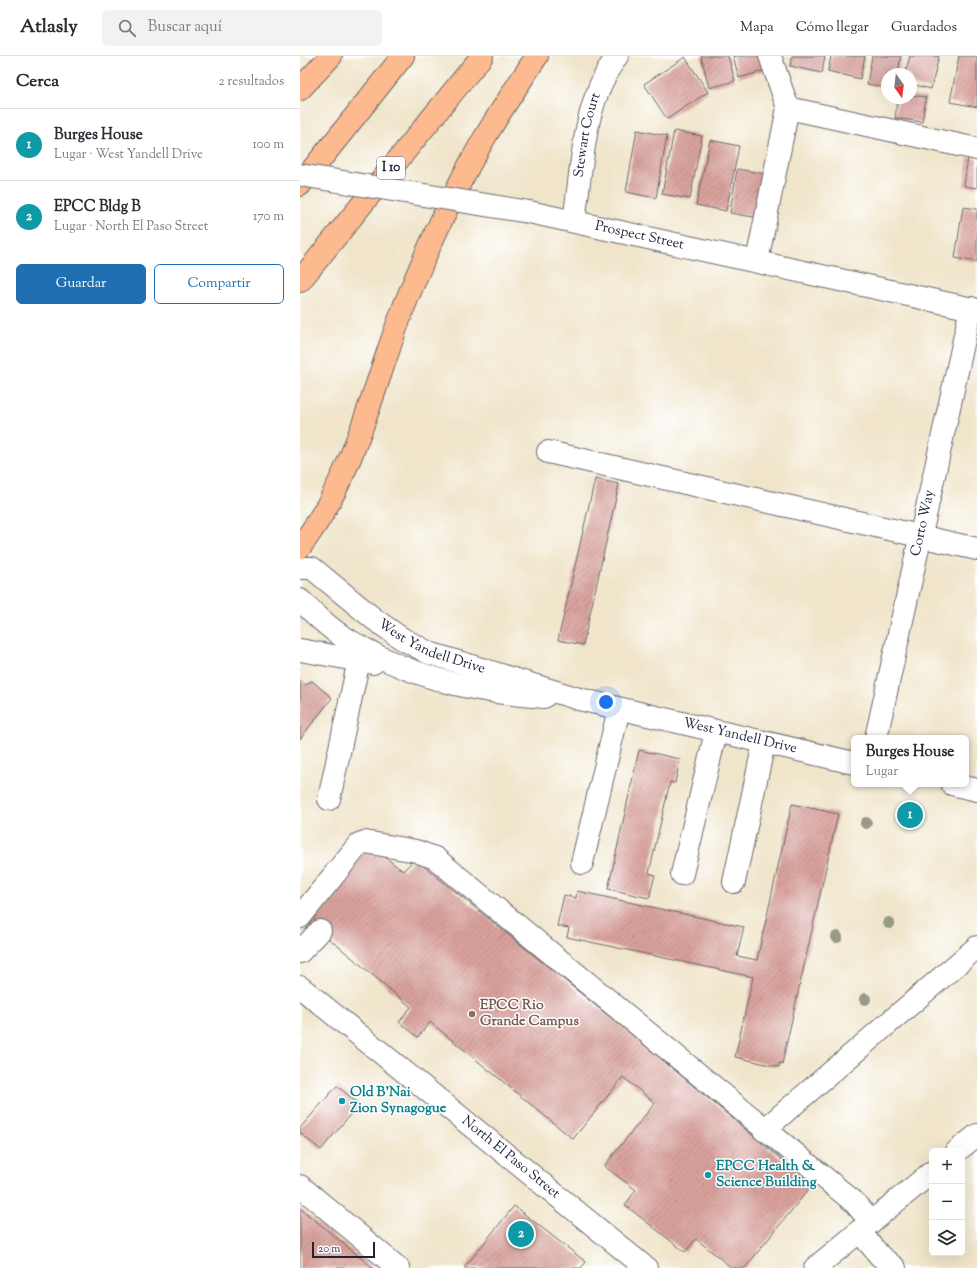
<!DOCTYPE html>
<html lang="es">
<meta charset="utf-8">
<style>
:root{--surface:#fff;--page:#f2f2f3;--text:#2b2b33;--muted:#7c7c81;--line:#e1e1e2;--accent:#1f6fb2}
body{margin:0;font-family:"Sorts Mill Goudy",serif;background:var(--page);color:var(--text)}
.controls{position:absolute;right:12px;bottom:12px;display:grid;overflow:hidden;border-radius:6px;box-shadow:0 4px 16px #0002}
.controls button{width:36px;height:36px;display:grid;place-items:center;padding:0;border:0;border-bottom:1px solid var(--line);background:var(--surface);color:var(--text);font:20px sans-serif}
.compass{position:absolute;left:581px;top:12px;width:36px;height:36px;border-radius:50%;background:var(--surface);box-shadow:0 4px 16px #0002;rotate:166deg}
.scale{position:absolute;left:12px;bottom:10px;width:63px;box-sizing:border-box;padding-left:4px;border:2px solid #22223b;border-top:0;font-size:11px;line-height:14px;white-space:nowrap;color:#22223b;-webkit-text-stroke:3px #fff;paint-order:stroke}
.you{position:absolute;left:306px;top:646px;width:14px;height:14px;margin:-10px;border:3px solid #fff;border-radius:50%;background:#1a73e8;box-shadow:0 0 0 6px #1a73e833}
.badge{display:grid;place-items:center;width:26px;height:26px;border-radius:50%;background:var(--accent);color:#fff;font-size:13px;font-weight:700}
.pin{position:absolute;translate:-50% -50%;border:2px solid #fff;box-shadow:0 1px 4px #0006}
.popup{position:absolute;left:551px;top:679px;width:118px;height:52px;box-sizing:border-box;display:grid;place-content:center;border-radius:6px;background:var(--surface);filter:drop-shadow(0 1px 3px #0005);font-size:13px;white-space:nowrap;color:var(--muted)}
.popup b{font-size:15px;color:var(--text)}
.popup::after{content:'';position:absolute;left:50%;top:100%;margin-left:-8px;border:8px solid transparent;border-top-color:var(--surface)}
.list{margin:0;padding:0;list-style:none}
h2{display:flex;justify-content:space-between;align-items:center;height:52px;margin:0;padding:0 16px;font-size:17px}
h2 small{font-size:13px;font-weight:400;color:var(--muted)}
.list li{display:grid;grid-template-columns:26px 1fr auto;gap:12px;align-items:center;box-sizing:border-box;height:72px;padding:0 16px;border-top:1px solid var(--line)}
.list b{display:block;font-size:15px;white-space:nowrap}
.list p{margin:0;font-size:13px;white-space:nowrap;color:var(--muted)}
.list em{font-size:13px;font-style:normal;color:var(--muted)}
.actions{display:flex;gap:8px;padding:12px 16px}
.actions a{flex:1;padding:9px 0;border:1px solid var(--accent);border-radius:6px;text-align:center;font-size:14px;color:var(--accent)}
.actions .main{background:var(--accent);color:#fff}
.icon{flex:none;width:22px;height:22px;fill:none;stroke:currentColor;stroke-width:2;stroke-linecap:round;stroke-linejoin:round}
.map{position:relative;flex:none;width:677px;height:1212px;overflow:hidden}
header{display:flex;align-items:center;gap:24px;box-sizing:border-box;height:56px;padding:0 20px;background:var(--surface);border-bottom:1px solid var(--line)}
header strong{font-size:19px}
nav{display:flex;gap:22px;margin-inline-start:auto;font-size:14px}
.search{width:280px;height:36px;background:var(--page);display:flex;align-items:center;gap:10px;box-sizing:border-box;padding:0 14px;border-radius:6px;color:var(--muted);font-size:15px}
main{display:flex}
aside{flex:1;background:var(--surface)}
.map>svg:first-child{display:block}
</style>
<header>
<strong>Atlasly</strong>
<div class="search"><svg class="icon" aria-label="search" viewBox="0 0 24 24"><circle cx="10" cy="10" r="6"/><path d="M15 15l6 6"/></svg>Buscar aquí</div>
<nav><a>Mapa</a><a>Cómo llegar</a><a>Guardados</a></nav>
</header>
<main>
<aside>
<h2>Cerca<small>2 resultados</small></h2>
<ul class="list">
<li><span class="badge" style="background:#0f9aa8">1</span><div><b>Burges House</b><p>Lugar · West Yandell Drive</p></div><em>100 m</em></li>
<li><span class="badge" style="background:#0f9aa8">2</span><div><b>EPCC Bldg B</b><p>Lugar · North El Paso Street</p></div><em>170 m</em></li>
</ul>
<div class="actions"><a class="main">Guardar</a><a>Compartir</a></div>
</aside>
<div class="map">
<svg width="677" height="1212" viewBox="0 0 677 1212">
<defs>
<pattern id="building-hatch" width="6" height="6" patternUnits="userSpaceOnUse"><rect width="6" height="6" fill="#d9a19b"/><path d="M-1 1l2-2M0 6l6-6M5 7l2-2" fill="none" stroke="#b08380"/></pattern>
</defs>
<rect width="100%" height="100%" fill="#fff"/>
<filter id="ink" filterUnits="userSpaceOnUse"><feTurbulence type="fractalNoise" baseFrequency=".025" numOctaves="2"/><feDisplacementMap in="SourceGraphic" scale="8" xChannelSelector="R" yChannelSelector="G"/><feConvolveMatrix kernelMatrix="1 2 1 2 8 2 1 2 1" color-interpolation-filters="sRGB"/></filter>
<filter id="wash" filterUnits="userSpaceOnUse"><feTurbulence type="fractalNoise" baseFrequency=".012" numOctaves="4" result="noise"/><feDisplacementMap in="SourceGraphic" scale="16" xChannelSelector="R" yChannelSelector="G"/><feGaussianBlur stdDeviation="0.9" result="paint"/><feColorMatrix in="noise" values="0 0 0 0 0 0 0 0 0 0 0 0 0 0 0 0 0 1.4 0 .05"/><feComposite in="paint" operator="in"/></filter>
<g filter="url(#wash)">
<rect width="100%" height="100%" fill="#f0e5ca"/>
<g id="blocks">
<path fill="url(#building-hatch)" d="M401,0H428L435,25L409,32Z
M433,0H461L466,14L439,22Z
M492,0H525L522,17L490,10Z
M531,0H565L560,23L528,15Z
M572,0H601L598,18H587V32L567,28Z
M610,0H639L631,33L611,28V18H605Z
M659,0H677V51L650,46Z
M385,1L408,36L367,63L344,28Z
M611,39L626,41L622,66L595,62L598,42H611Z
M337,74L367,80L356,142L326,136Z
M374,75L402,80L390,143L362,138Z
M410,84L439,90L426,155L396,149Z
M668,101L677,102V132L664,130Z
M437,113L467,118L459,162L430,157Z
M663,151L677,153V206L655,202Z
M295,423L319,428L283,589L258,584Z
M0,624L6,629L12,625L32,642L0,683Z
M339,694L380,703L375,727L370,726L349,817L355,819L349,842L308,833Z
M492,748L538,758L482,1008L479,1007V1011L435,1001L453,921L267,881L269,872L257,870L264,839L276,842L277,835L444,871L437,900L457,904Z
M64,796L81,798L103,815L115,803L347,991L512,1129L445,1212H432L396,1183L385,1196L325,1149L336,1134L304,1110L355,1047L323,1021L273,1083L130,966L118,981L99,966L111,951L8,865Z
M37,1030L59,1048L21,1094L0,1077V1072Z
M214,1150L286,1206L281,1212H164Z
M0,1152L73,1212H0Z"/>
</g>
</g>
<g filter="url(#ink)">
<use href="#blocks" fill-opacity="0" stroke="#6a666d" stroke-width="1"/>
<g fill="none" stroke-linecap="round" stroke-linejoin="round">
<defs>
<g id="minor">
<path d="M488,52L677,93"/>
<path id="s1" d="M229,156L677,254"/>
<path id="s2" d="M274,164C283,108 282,48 317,0"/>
<path d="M457,205L488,52L470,0"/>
<path d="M248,396L677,493"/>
<path id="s3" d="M0,512H12L74,563L101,582L129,597L279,643L554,707"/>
<path d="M0,544C13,556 27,571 42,580C106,620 169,636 244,641"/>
<path d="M0,594L73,607"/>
<path id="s4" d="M576,682L671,252"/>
<path d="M652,728L677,734"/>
<path d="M29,743L59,604"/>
<path d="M282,807L319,653"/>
<path d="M382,818L416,676"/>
<path d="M434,826L464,687"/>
<path d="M0,861L59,788L65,786L116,795L135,802L554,1146L571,1166"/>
<path d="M0,896L20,875"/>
<path id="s5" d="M0,931L346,1212"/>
<path d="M464,1074L677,891"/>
<path d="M657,1095L677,1079"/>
<path d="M0,1130L98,1212"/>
<path d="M559,1175L580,1200L595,1212"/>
<path d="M515,1212L632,1116"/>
</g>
<path id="highway" d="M0,33L31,0
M0,129L103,0
M0,225L182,0
M0,491C55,420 73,330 105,248C128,191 154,134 185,81C201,54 219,27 237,0"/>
</defs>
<use href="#minor" stroke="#6a666d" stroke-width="24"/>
<use href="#highway" stroke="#6a666d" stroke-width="24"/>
<use href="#minor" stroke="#fff" stroke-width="22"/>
<use href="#highway" stroke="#fcba8e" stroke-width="22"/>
<defs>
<path id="minor-bridge" d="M0,119L229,156"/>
</defs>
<use href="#minor-bridge" stroke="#6a666d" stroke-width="24" stroke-linecap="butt"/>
<use href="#minor-bridge" stroke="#fff" stroke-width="22"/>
</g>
<g fill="#999a86">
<circle cx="566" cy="767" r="6"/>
<circle cx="589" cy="867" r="6"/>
<circle cx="537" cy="881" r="6"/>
<circle cx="565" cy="943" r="6"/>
</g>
</g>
<circle fill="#8d6e63" stroke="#fff" stroke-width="1.5" cx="172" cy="958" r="4"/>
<g fill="#0f9aa8" stroke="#fff" stroke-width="1.5">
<circle cx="42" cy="1045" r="4"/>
<circle cx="408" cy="1119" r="4"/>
</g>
<g text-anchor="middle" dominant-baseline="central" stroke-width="3" stroke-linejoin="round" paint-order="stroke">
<rect fill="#fff" stroke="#646476" stroke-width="1" x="77" y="101" width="28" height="22" rx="3"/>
<g font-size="13" font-weight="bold" fill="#22223b">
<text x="91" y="112">I 10</text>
</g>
<g font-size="14" fill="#22223b" stroke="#fff">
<text stroke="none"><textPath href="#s2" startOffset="86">Stewart Court</textPath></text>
<text stroke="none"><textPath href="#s1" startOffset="113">Prospect Street</textPath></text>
<text stroke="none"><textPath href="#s4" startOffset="220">Corto Way</textPath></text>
<text stroke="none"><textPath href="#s3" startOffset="157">West Yandell Drive</textPath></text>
<text stroke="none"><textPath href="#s3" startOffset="479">West Yandell Drive</textPath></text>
<text stroke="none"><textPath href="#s5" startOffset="271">North El Paso Street</textPath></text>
</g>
<g font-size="14" font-weight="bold" fill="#785e54" stroke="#fff" text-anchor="start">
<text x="180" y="950">EPCC Rio<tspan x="180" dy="16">Grande Campus</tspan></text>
</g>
<g font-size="14" font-weight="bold" fill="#0d838f" stroke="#fff" text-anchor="start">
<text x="50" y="1037">Old B'Nai<tspan x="50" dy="16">Zion Synagogue</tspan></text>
<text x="416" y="1111">EPCC Health &amp;<tspan x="416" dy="16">Science Building</tspan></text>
</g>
</g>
</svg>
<div class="controls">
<button>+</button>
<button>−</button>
<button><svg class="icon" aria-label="layers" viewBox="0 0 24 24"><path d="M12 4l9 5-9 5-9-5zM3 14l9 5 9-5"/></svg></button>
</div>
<svg class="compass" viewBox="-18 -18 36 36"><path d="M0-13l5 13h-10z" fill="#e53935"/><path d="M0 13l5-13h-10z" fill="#7c7c81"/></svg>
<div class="scale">20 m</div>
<div class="you"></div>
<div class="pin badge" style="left:610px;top:759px;background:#0f9aa8">1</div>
<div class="popup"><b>Burges House</b>Lugar</div>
<div class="pin badge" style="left:221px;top:1178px;background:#0f9aa8">2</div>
</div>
</main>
